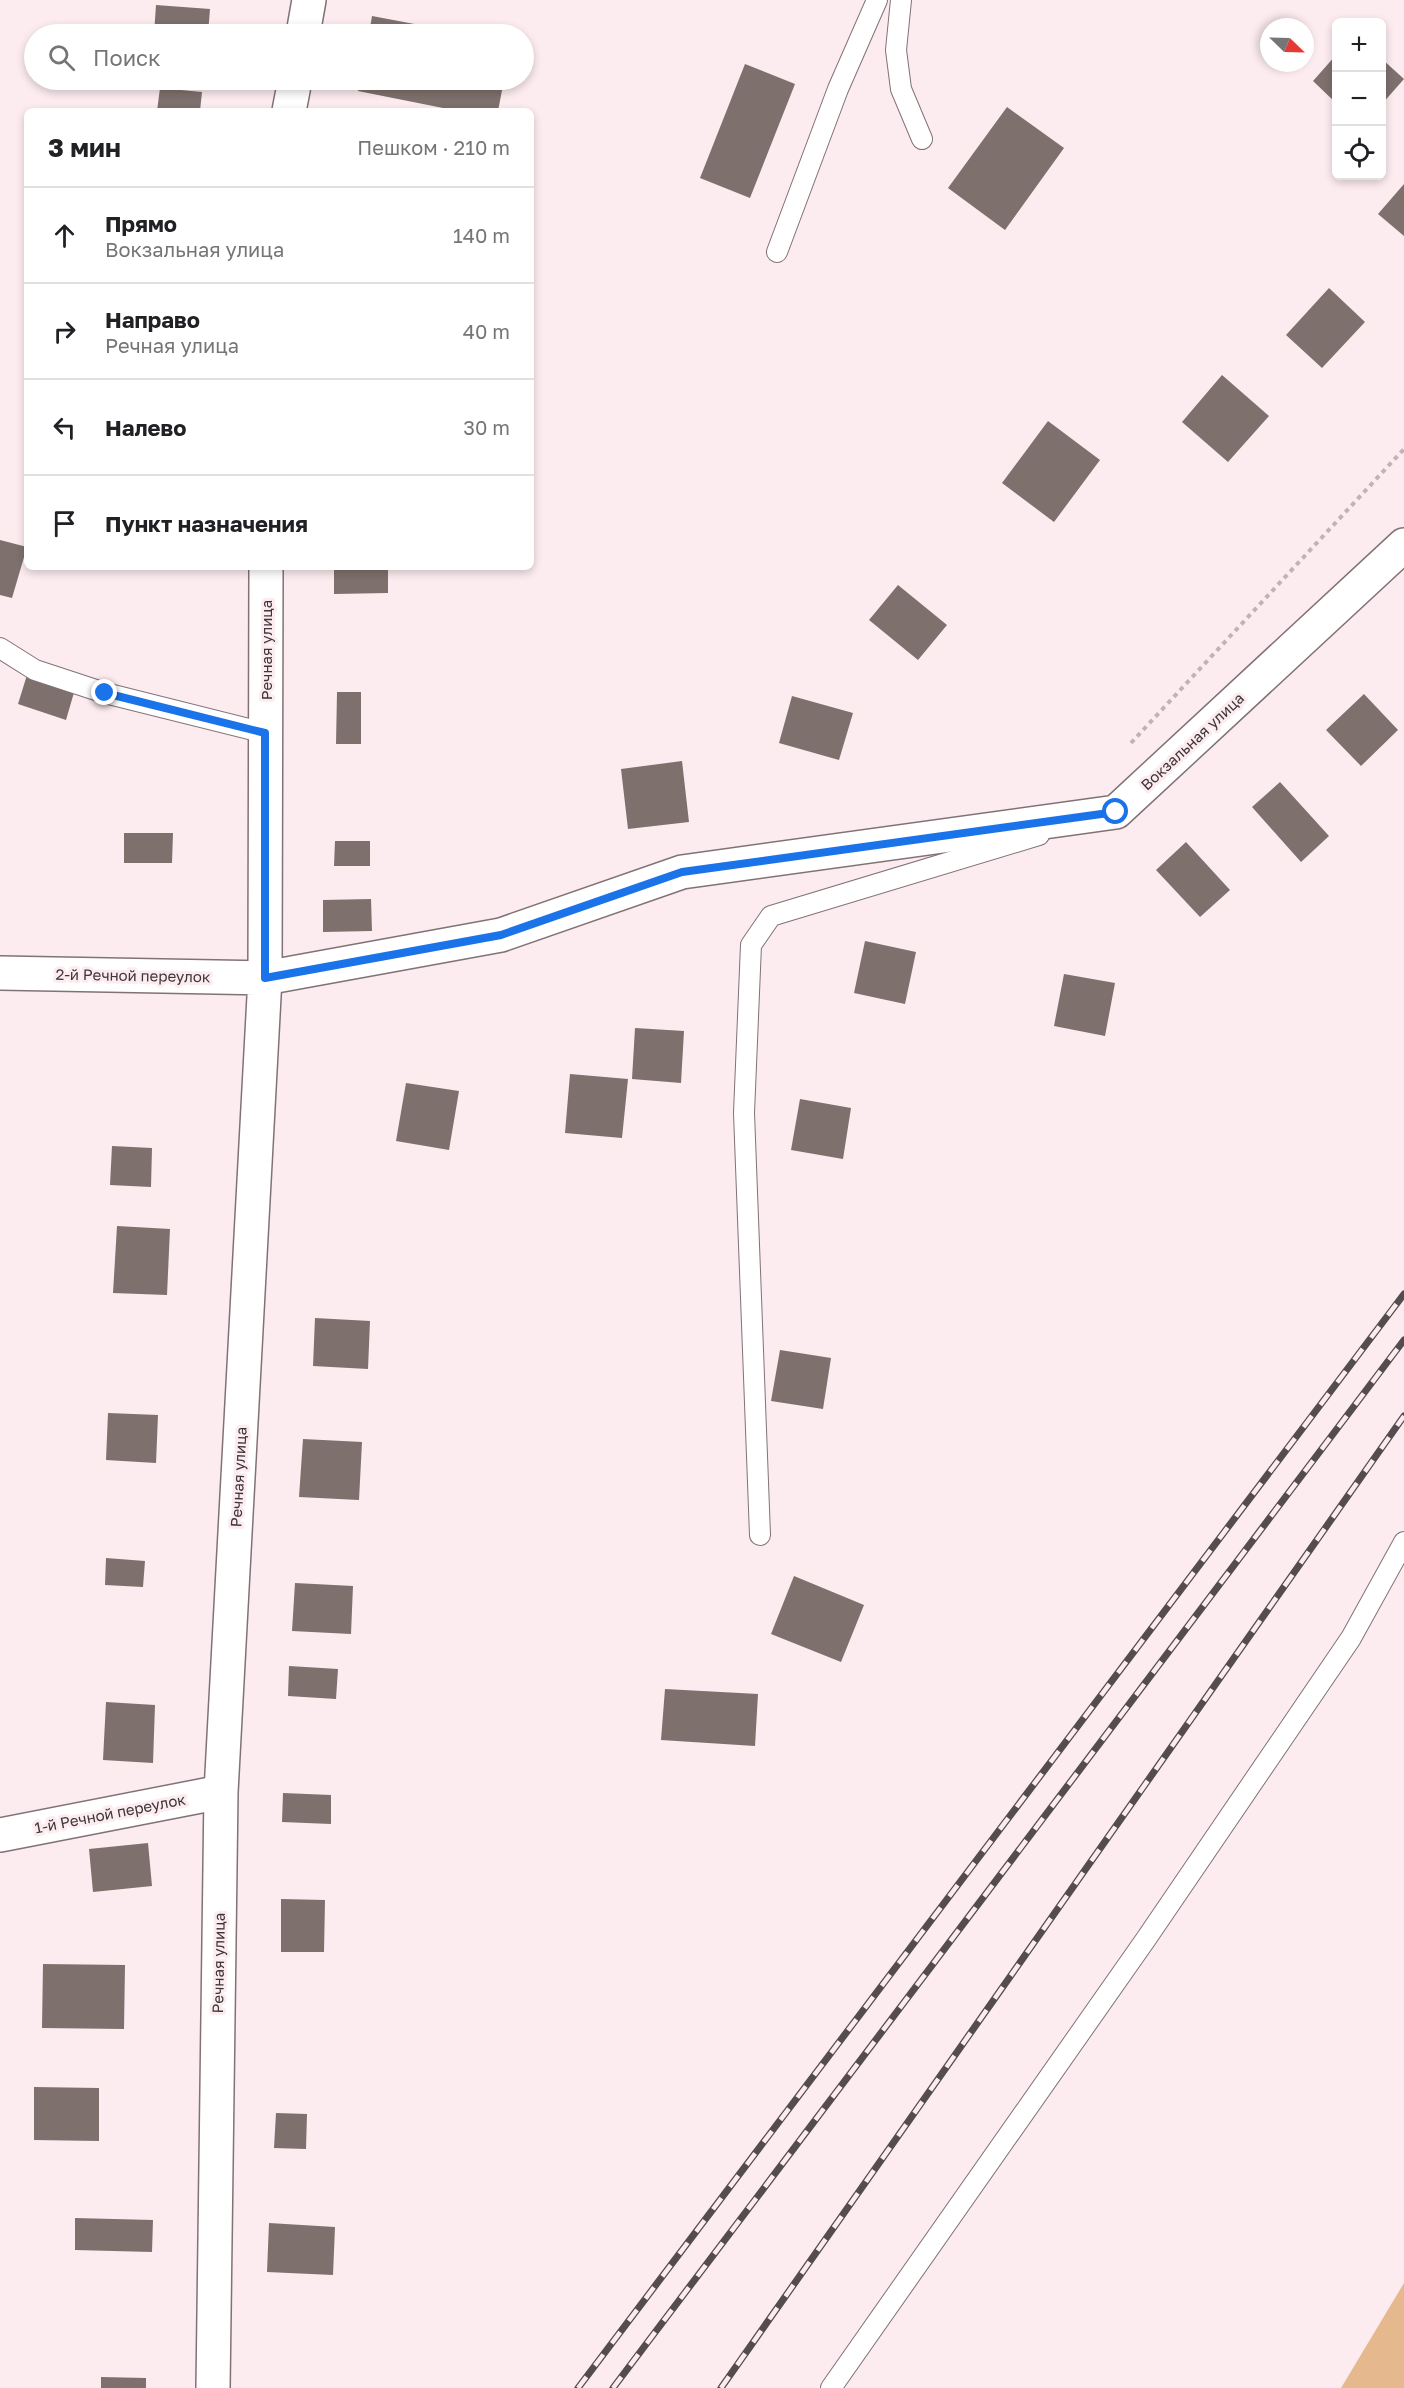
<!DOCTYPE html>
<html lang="ru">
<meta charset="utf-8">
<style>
:root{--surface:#fff;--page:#f6f6f6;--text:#202124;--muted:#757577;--line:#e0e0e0}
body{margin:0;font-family:"Golos Text",sans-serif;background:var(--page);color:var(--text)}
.controls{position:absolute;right:18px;top:18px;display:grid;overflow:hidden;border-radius:9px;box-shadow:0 3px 9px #0003}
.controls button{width:54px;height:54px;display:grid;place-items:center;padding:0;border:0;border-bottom:2px solid var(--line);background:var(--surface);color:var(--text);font:30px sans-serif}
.compass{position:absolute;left:1260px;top:18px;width:54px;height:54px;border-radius:50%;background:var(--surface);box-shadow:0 3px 9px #0003;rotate:113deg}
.stop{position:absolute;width:18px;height:18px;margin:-14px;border:4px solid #1a73e8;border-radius:50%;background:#fff}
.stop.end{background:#1a73e8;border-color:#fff;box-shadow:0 2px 6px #0008}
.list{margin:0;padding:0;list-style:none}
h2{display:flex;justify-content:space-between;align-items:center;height:78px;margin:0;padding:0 24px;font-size:26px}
h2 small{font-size:20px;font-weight:400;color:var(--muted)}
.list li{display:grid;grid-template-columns:39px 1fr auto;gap:18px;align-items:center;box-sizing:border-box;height:96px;padding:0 24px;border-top:2px solid var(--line)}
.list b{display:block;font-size:22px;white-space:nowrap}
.list p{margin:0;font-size:20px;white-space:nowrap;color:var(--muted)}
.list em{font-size:20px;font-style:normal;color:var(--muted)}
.icon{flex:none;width:33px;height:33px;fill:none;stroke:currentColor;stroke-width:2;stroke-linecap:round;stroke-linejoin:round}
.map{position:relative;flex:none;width:1404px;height:2388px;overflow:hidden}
.search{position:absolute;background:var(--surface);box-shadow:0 3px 9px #0003;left:24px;top:24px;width:510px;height:66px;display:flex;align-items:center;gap:15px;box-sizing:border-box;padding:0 21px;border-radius:33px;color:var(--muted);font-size:22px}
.panel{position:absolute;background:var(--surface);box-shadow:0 3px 9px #0003;left:24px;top:108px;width:510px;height:462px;border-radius:9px}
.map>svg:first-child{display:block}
</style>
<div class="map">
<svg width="1404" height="2388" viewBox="0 0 1404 2388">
<rect width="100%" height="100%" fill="#fcebef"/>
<path fill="#e6b88e" d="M1404,2283V2388H1341Z"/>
<path fill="#7e706d" d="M156,5L210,9L208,34H154Z
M372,16L462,33V34H369Z
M1336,55V103L1313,81Z
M1382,59L1404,79L1382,104Z
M745,64L795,84L750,198L700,178Z
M360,80H504L498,111H458L358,91Z
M160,88L202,92L200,111H157Z
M1007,107L1064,148L1005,230L948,188Z
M1404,184V236L1378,214Z
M1329,288L1365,322L1322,368L1286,335Z
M1222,375L1269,416L1228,462L1182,422Z
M1048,421L1100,460L1054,522L1002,483Z
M0,540L27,547L12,598L0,595Z
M150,567H188V570H150Z
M334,567H388V593L334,594Z
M898,585L947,625L918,660L869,620Z
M27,675L75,689L66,720L18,704Z
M337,692H361V744H336Z
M1364,694L1398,730L1361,766L1326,730Z
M792,696L853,713L839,760L779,743Z
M682,761L689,822L628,829L621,769Z
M1280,782L1329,836L1301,862L1252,807Z
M124,833H173L172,863H124Z
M335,841H370V866H334Z
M1186,842L1230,890L1200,917L1156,870Z
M371,899L372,931L323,932V900Z
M865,941L916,952L905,1004L854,993Z
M1064,974L1115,983L1105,1036L1054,1026Z
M635,1028L684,1031L681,1083L632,1079Z
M570,1074L628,1079L622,1138L565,1133Z
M406,1083L459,1091L449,1150L396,1141Z
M800,1099L851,1108L843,1159L791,1150Z
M112,1146L152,1148L151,1187L110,1185Z
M117,1226L170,1229L167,1295L113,1293Z
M315,1318L370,1321L368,1369L313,1366Z
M780,1350L831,1358L823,1409L771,1401Z
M108,1413L158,1415L156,1463L106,1460Z
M303,1439L362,1442L359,1500L299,1497Z
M106,1558L145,1561L143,1587L105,1585Z
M794,1576L864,1605L841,1662L771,1634Z
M295,1583L353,1586L351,1634L292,1631Z
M289,1666L338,1669L336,1699L288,1696Z
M665,1689L758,1694L755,1746L661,1740Z
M106,1702L155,1705L153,1763L103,1760Z
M283,1793L331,1795V1824L282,1822Z
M148,1843L152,1886L93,1892L89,1849Z
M281,1899L325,1900L324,1952H281Z
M43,1964L125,1965L124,2029L42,2028Z
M34,2087L99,2088V2141L34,2140Z
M276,2113L307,2114L306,2149L274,2148Z
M75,2218L153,2220L152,2252L75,2250Z
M269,2223L335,2227L333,2275L267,2272Z
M101,2377L146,2378V2388H101Z"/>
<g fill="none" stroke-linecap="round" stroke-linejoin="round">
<defs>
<path id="service" d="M901,0L896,50L901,89L922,139
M777,252L838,89L877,0
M0,648L35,670L105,693L265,733
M760,1535L744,1113L751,945L771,916L1039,835
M831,2388L1146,1939L1351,1638L1404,1542"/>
<path id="minor" d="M303,34L309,0
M289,111L295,80
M0,973L265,978L501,935L682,872L1116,812L1404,545
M0,1835L221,1792
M213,2388L221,1792L265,978L266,567"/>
</defs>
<use href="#service" stroke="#817276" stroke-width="22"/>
<use href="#minor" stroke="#817276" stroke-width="36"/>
<path stroke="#c0b2b6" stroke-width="4" stroke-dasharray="4.5 4.5" stroke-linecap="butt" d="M1131,743L1404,449"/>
<use href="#service" stroke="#fff" stroke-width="20"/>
<use href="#minor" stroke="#fff" stroke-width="33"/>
<defs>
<path id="rail" d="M578,2388L1404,1294
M613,2388L1404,1340
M721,2388L1404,1416"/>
</defs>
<use href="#rail" stroke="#544c4e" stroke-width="7"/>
<use href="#rail" stroke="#fcebef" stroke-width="4.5" stroke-dasharray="14" stroke-linecap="butt"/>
</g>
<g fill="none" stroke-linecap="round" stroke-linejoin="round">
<path stroke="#1a73e8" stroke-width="8" d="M105,693L265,733V978L501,935L682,872L1116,812"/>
</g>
<g text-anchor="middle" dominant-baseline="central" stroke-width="6" stroke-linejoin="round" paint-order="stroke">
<g font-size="15" fill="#3d3638" stroke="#fcebef">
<text transform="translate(266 650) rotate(-90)">Речная улица</text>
<text transform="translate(1192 741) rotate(-43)">Вокзальная улица</text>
<text transform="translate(133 975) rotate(1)">2-й Речной переулок</text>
<text transform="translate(238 1477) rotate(-87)">Речная улица</text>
<text transform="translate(110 1813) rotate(-11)">1-й Речной переулок</text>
<text transform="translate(218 1963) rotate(-89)">Речная улица</text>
</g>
</g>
</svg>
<div class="controls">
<button>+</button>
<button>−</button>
<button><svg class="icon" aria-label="locate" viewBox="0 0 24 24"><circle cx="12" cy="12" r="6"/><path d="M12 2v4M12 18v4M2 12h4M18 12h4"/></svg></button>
</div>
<svg class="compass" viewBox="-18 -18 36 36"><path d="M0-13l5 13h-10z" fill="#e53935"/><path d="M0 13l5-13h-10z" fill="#757577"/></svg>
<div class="stop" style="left:1116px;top:812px"></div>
<div class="stop end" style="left:105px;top:693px"></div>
<div class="search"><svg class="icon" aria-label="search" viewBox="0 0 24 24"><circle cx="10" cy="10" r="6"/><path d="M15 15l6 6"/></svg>Поиск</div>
<section class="panel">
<h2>3 мин<small>Пешком · 210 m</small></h2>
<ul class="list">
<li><svg class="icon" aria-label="ahead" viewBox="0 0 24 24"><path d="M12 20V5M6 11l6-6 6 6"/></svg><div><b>Прямо</b><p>Вокзальная улица</p></div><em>140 m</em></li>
<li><svg class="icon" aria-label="right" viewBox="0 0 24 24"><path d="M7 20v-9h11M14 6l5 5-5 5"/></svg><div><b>Направо</b><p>Речная улица</p></div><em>40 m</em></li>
<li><svg class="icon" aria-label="left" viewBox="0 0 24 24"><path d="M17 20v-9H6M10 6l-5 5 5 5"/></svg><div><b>Налево</b></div><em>30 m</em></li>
<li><svg class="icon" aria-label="arrive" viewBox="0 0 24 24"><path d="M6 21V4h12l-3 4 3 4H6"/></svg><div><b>Пункт назначения</b></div></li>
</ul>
</section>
</div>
